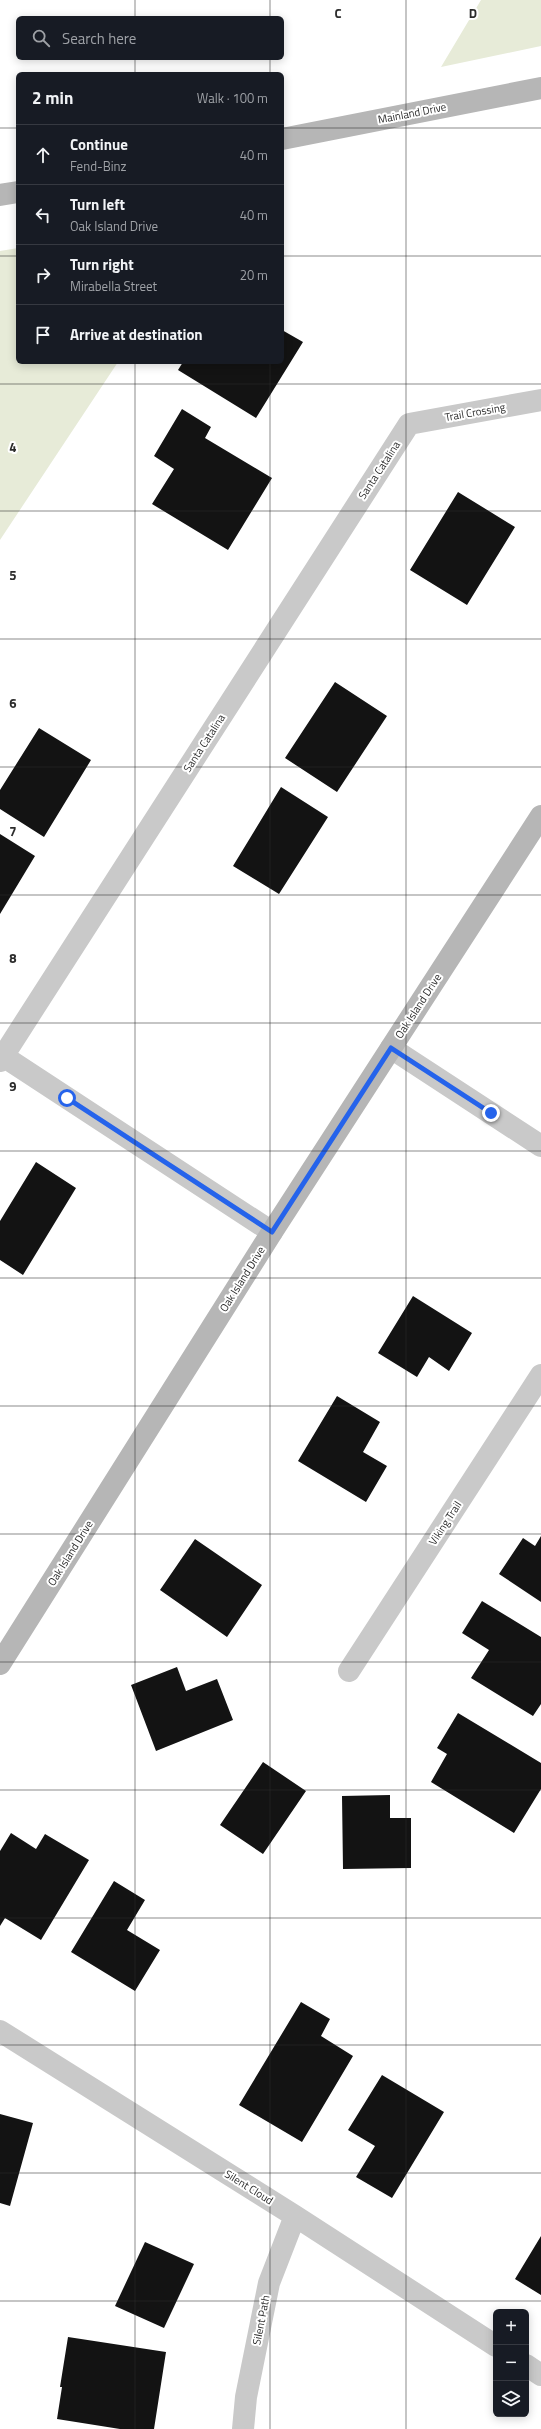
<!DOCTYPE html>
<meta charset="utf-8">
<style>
:root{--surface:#171b24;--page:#242831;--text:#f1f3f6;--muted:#9ea1a6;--line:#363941}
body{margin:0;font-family:"Titillium Web",sans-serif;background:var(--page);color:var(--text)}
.controls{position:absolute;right:12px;bottom:12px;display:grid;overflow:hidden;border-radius:6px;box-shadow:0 2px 10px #0003}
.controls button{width:36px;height:36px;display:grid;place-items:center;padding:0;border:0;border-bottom:1px solid var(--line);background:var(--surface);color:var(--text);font:20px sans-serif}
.stop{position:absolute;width:12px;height:12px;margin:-9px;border:3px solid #2563eb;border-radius:50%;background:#fff}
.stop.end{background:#2563eb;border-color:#fff;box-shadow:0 1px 4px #0008}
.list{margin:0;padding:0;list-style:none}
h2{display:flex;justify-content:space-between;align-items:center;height:52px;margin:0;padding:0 16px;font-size:17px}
h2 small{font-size:13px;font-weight:400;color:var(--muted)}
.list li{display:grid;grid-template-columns:26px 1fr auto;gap:12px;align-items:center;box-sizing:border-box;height:60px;padding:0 16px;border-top:1px solid var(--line)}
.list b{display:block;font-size:15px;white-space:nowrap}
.list p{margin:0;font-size:13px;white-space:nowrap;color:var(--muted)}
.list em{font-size:13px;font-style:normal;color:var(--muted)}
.icon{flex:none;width:22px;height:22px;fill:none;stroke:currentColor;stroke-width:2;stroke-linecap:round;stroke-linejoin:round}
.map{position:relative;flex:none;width:541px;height:2429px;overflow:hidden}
.search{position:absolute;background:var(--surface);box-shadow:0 2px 10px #0003;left:16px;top:16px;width:268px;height:44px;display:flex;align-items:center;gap:10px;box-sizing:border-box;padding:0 14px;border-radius:6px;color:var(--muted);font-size:15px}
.panel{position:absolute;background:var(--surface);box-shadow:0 2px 10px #0003;left:16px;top:72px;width:268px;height:292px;border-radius:6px}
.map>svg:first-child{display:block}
</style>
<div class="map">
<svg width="541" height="2429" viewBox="0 0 541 2429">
<rect width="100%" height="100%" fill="#fff"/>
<path fill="#e7ebd8" d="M481,0H541V46L441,67Z
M18,248V362H118L0,540V251Z"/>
<path fill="#131313" d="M282,330L303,342L256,418L178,370L183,362H282Z
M182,409L211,427L205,438L272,478L228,550L152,504L174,469L154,456Z
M458,492L515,527L467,605L410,570Z
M335,682L387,716L337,792L285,758Z
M39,728L91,760L44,837L0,809V790Z
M281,787L328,817L279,894L233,866Z
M0,834L35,856L0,914Z
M36,1162L76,1188L23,1275L0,1260V1221Z
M413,1296L472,1333L449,1371L429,1357L417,1377L378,1353Z
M337,1396L380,1422L363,1452L387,1466L366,1502L298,1461Z
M541,1536V1602L499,1574L523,1538L535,1546Z
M195,1539L262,1585L227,1637L160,1590Z
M482,1601L541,1637V1704L533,1716L471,1678L489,1650L462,1633Z
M177,1667L186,1691L217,1679L233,1720L156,1751L131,1685Z
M458,1713L541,1763V1789L514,1833L431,1782L447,1754L437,1748Z
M263,1762L306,1791L263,1854L220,1825Z
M390,1795V1818H411V1868L343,1869L342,1796Z
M11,1833L36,1849L45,1834L89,1860L41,1940L5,1918L0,1926V1851Z
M114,1881L145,1900L127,1930L160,1950L135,1991L71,1952Z
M301,2002L330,2019L321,2036L353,2056L302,2142L239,2105Z
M382,2075L444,2112L392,2198L356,2177L375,2146L348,2130Z
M0,2114L33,2123L10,2206L0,2203Z
M541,2236V2295L515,2279Z
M145,2242L194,2264L164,2328L115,2306Z
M68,2337L166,2352L154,2429H120L57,2419L62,2387H60Z"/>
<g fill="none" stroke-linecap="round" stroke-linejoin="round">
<path stroke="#c9c9c9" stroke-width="22" d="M391,1048L541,1146
M3,1056L272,1232
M0,1061L409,424L541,400
M349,1671L541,1375
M0,2031L295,2216L496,2346
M526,2365L541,2375
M243,2429L246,2397L269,2283L295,2216"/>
<path stroke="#b6b6b6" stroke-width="22" d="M282,139L541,88
M0,195L18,192
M0,1664L272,1232L541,816"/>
</g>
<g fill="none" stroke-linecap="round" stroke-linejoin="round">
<path stroke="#2563eb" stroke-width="5" d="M67,1098L272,1232L391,1048L491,1113"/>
</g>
<path fill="none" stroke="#2c2c2c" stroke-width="1" stroke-opacity="0.55" d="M135,0V18M270,0V18M406,0V2429M135,58V74M270,58V74M0,128H18M282,128H541M0,256H18M282,256H541M135,362V2429M270,362V2429M0,384H541M0,511H541M0,639H541M0,767H541M0,895H541M0,1023H541M0,1151H541M0,1278H541M0,1406H541M0,1534H541M0,1662H541M0,1790H541M0,1918H541M0,2045H541M0,2173H541M0,2301H541"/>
<g text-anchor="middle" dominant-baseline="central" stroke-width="4" stroke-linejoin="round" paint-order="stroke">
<g font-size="11" fill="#2c2c2c" stroke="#fff">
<text transform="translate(412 113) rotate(-11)">Mainland Drive</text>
<text transform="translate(475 412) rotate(-10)">Trail Crossing</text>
<text transform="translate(379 470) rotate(-57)">Santa Catalina</text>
<text transform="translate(204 743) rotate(-57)">Santa Catalina</text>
<text transform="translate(418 1006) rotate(-57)">Oak Island Drive</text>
<text transform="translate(242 1279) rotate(-58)">Oak Island Drive</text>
<text transform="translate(445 1523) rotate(-57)">Viking Trail</text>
<text transform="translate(70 1553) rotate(-58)">Oak Island Drive</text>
<text transform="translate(249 2187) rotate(32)">Silent Cloud</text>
<text transform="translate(261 2320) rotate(-79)">Silent Path</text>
</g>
</g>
<g font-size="13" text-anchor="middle" font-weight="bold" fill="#2c2c2c" stroke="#fff" stroke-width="4" stroke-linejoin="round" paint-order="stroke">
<text x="338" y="18">C</text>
<text x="473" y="18">D</text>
<text x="13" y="452">4</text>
<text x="13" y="580">5</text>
<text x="13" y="708">6</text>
<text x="13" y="836">7</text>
<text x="13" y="963">8</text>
<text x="13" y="1091">9</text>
</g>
</svg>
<div class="controls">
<button>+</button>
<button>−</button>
<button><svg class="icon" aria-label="layers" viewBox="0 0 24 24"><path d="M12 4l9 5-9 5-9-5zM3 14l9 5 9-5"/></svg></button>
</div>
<div class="stop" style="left:67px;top:1098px"></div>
<div class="stop end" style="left:491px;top:1113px"></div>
<div class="search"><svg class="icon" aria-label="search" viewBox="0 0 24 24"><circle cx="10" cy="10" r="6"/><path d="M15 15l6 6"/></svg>Search here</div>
<section class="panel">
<h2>2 min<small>Walk · 100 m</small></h2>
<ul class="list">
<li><svg class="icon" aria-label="ahead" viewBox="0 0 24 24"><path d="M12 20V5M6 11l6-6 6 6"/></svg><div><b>Continue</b><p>Fend-Binz</p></div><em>40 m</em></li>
<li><svg class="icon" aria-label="left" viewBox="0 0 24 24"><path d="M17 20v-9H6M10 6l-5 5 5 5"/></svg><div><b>Turn left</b><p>Oak Island Drive</p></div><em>40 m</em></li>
<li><svg class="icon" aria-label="right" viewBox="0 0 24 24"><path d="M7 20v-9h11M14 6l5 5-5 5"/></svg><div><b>Turn right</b><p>Mirabella Street</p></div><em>20 m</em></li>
<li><svg class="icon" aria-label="arrive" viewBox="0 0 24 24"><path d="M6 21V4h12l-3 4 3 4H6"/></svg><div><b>Arrive at destination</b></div></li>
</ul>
</section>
</div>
